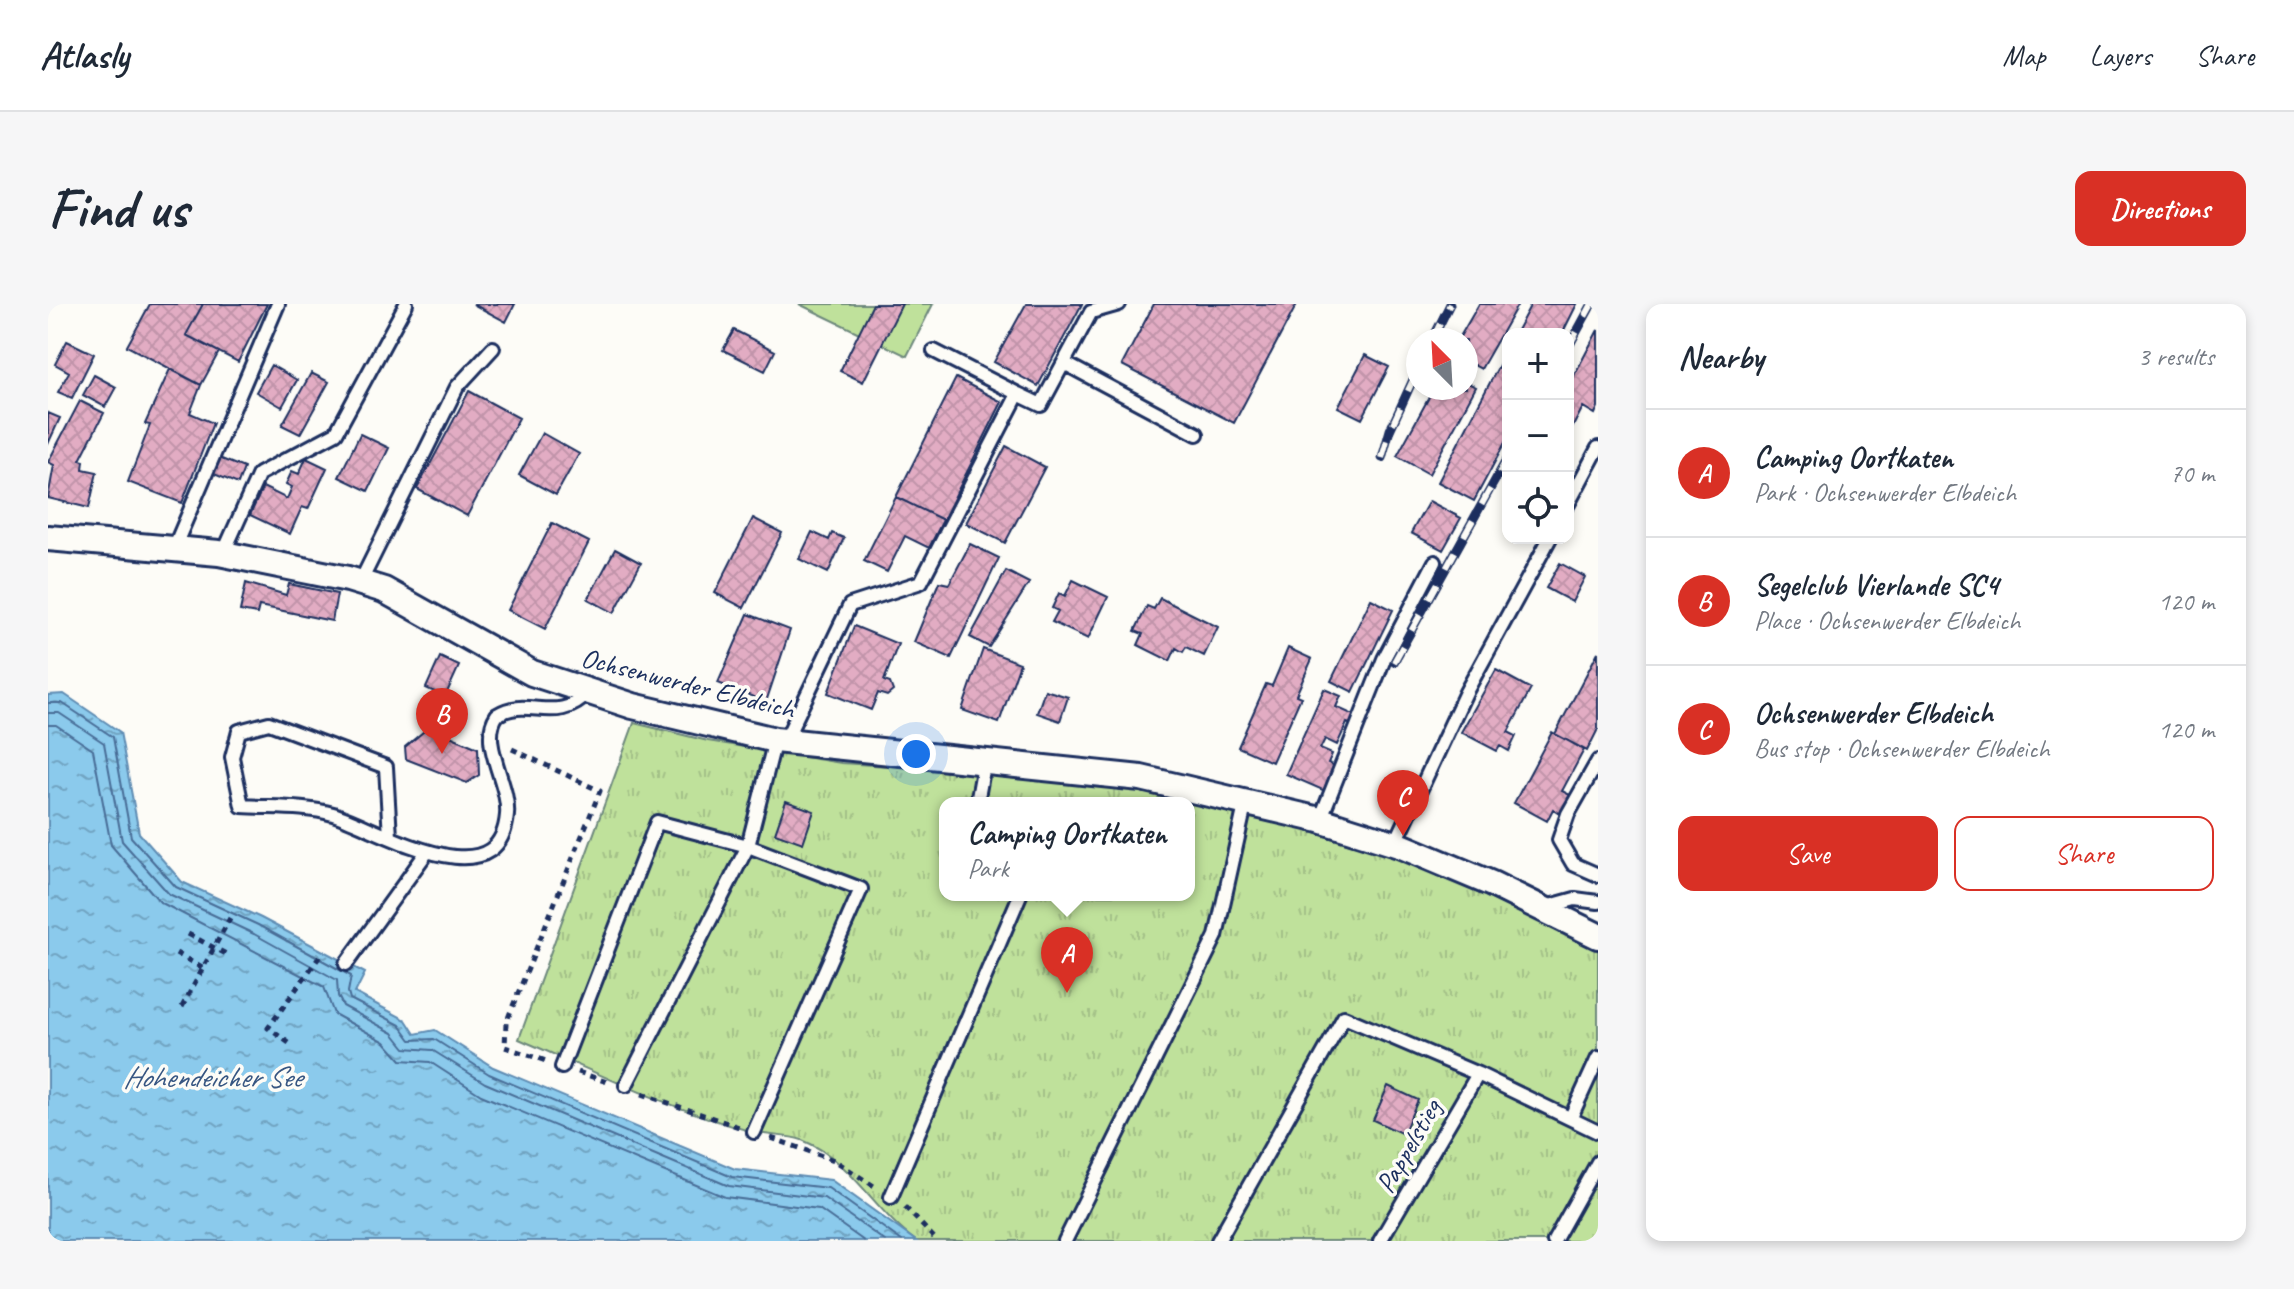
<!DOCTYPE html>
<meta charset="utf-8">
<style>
:root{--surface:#fff;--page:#f6f6f7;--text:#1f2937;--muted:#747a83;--line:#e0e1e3;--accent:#d93025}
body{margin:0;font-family:Caveat,sans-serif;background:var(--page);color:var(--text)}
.controls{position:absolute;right:24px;top:24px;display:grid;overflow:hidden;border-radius:16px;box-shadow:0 4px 12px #0003}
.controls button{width:72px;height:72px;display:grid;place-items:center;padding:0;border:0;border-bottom:2px solid var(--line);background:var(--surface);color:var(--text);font:40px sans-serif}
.compass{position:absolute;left:1358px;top:24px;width:72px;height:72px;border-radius:50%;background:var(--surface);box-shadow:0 4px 12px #0003;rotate:336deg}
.you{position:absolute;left:868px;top:450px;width:28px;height:28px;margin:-20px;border:6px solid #fff;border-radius:50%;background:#1a73e8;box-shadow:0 0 0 12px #1a73e833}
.badge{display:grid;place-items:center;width:52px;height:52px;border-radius:50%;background:var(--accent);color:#fff;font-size:26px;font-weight:700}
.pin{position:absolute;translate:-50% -66px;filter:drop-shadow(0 2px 4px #0008)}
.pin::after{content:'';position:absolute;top:42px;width:28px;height:24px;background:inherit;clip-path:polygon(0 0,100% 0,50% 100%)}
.popup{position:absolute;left:891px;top:493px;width:256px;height:104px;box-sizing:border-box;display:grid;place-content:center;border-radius:16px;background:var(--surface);filter:drop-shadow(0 2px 6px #0005);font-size:26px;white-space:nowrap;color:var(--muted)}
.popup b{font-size:30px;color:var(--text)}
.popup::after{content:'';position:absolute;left:50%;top:100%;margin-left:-16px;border:16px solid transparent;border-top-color:var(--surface)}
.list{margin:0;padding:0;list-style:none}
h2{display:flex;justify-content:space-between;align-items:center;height:104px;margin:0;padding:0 32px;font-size:34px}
h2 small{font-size:26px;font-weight:400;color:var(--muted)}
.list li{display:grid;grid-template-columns:52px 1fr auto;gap:24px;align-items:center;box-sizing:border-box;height:128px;padding:0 32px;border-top:2px solid var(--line)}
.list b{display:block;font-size:30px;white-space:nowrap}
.list p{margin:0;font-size:26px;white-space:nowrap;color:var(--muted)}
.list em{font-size:26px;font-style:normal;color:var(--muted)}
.actions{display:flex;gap:16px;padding:24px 32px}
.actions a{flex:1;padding:18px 0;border:2px solid var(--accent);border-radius:16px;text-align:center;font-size:28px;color:var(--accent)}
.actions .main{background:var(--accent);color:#fff}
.icon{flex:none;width:44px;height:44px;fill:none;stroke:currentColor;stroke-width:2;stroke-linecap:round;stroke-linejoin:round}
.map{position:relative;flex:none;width:1550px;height:937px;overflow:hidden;border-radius:16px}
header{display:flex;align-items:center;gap:48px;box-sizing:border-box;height:112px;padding:0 40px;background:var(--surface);border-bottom:2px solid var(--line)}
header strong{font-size:38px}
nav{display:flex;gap:44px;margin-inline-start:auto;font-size:28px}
.intro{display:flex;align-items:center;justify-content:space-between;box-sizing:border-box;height:192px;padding:0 48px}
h1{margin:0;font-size:56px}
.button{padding:20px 36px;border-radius:16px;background:var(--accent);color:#fff;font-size:28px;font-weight:700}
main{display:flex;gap:48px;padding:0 48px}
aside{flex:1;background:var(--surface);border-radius:16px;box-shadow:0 4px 12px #0003}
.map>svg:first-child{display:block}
</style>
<header>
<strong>Atlasly</strong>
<nav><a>Map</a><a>Layers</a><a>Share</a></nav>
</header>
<div class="intro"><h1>Find us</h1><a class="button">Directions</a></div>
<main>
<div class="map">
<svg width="1550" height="937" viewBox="0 0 1550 937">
<defs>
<pattern id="park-tufts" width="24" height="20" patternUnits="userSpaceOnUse" patternTransform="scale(2)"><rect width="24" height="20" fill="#bfe19b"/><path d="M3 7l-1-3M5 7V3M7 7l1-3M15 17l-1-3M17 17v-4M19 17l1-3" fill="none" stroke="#a4c188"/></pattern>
<pattern id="water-ripples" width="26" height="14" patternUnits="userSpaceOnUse" patternTransform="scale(2)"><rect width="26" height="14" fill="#8bcaec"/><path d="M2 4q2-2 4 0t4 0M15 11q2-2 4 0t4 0" fill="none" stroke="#71a4c2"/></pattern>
<pattern id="building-cross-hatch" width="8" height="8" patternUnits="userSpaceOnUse" patternTransform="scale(2)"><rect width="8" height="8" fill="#e2acc3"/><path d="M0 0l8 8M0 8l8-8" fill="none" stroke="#c194aa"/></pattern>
</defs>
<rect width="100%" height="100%" fill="#fdfcf7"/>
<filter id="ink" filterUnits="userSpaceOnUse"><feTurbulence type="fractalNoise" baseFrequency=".0125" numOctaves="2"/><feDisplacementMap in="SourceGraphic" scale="16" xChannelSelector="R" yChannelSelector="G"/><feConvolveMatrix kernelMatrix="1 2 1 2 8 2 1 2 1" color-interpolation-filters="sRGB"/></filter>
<g filter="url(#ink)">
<path fill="#bfe19b" stroke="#6d887c" stroke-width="2" d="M751,0H885L859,52Z"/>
<path fill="url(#park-tufts)" stroke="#6d887c" stroke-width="2" fill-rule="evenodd" d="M586,419L660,437L793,459L969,470L1082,484L1233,519L1363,558L1550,644V937H868C826,907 804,856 754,836C739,831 721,832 705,828C625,806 547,768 471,735ZM897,499H1141V591H897Z"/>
<path fill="url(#water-ripples)" stroke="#5e8cb3" stroke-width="2" d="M16,390L72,428L91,529L134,578L213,614L317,669L307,689L358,716L367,730L387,726L445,763L687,865L783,876L868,937H0V391Z"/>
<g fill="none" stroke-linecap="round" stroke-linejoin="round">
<path stroke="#486d97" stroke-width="2" d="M0,399H14L65,433L83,533L128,583L210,621L303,672L300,688L302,695L352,721L363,736L386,735L441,770L684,873L780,884L854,937
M0,409H11L56,439L74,537L121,590L206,630L289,676L290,692L295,702L345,729L357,744L384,746L437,779L681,882L776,894L837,937
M0,421H8L45,446L63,541L112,598L276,683L286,710L337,738L353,756L382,758L433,791L677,893L771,905L816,937"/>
</g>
<path fill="url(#building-cross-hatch)" stroke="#1b2f5e" stroke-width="2" d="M102,0H155L138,31L171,48L153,81L79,42Z
M155,0H219L190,58L138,31Z
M425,0H467L458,18Z
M825,0H854L815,78L792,67Z
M978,0H1034L990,82L946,58Z
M1106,0H1249L1186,119L1074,61Z
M1431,0H1470L1433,65L1418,57V36H1410Z
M1483,0H1529L1514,30H1467Z
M686,26L727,47L717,67L675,46Z
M1550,26V103L1547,110L1535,103L1520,132V83Z
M19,37L46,50L24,94L10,88L21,68L7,60Z
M1460,44V133L1426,197L1390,178Z
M1317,51L1341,63L1314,115L1290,103Z
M223,61L249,76L234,103L208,88Z
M122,65L153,81L142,109L165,119L134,199L80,178L102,121L97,120Z
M263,69L281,78L252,130L234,121Z
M46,71L68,83L57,103L35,91Z
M908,74L954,98L895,216L848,193Z
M1418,78L1428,83L1381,170L1349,152L1386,84H1418Z
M421,87L471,114L419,212L369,185Z
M32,97L56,109L32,156L36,157L35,165L49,168L41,204L0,194L6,161L0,158Z
M0,109L12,114L0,140Z
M494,129L531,150L508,191L471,171Z
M312,130L341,144L320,187L291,173Z
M958,142L997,163L957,239L918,219Z
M171,154L196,164L190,180L166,170Z
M258,154L279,164L260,205L254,203L242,230L202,211L215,183L239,195L244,183L238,180L244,167L251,170Z
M848,193L895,216L881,244L857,232L839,268L816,257Z
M1381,197L1413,214L1395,246L1363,229Z
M705,214L734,229L696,304L667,289Z
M504,219L541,238L497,325L460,306Z
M764,228L781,236L784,229L796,234L780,269L751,255Z
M922,240L951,254L903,354L866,338L891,278L901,280Z
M567,245L593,259L566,309L540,295Z
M1512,259L1537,273L1524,298L1498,284Z
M958,267L981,279L941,343L922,333Z
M1025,276L1060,293L1040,335L1004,318L1010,307L1004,304L1011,289L1017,292Z
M198,279L238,291L241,280L289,290L284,317L211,302L209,310L192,307Z
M1112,294L1170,323L1156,352L1138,343L1135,348L1128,344L1122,357L1090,341L1095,330L1087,327L1099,302L1106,305Z
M1323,295L1345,306L1305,388L1283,377Z
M700,310L742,326L718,398L670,379Z
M806,322L850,340L836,377L842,379L845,387L839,392L830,389L823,406L780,389Z
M1240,344L1264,355L1248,391L1253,393L1224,458L1190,443L1218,380L1224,382Z
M935,345L972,359L951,419L914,406Z
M1550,348V425L1539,447L1507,430Z
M392,353L411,362L397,393L378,384Z
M1448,366L1483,385L1460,428L1468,432L1461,447L1452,442L1449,447L1413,428Z
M1276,385L1293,392L1288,403L1308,412L1305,421L1299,419L1289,441L1277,435L1272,445L1284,450L1280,459L1288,462L1277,487L1238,470Z
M997,386L1020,393L1012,417L989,409Z
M381,423L430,444L431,471L419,479L358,455L357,443Z
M1504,428L1536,446L1514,487L1522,491L1513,510L1505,505L1499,517L1466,499Z
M738,497L766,507L755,539L727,529Z
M1340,782L1370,796L1355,830L1325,816Z"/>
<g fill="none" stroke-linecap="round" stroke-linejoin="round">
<defs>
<path id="lane" d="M886,47L970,90
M1016,59L1149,130
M1520,200L1550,144
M126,244L230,0
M175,250L211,170L288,129L358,0
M312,279L409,83L445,44
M737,437L802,301L873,278L970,90L993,101L1043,8L1071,0
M1550,457L1520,510L1511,536L1525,560L1550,571
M929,499L937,455
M1272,516L1336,355L1387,258
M342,533L338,463L221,419L191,427L184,453L194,502C223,504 257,502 285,510C328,523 451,600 459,511C462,479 430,439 449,411C480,391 509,423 541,388
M1347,540L1418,388L1502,234
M1498,603L1527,595L1550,598
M298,660L379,548
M514,763L609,518L700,542L813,585L706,828
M578,781L700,542L727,436
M1523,813L1550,754
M843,893L972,591
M1017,937L1168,632L1198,497
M1170,937L1296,713L1430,770L1550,828
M1332,937L1430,770
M1506,937L1550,858"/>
<path id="street" d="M0,234L171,249L300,275L336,286L484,369L585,402L727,436L1093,474L1272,516L1351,541L1444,580L1550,632"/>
</defs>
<use href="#lane" stroke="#1b2f5e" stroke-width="18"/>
<use href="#street" stroke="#1b2f5e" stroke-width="30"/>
<path stroke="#1b2f5e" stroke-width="5" stroke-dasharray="6 6" stroke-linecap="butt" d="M464,445L552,487L458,719L457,743L498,757
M140,630L182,652
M128,649L154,664
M134,703L182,614
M241,739L220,724L272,652
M530,768L562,779
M594,790L691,823
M723,834L786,856L829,884
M857,903L889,937"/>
<use href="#lane" stroke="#fdfcf7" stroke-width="12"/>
<use href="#street" stroke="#fdfcf7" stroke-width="24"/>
<defs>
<path id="rail" d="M1384,36L1402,0
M1520,44L1544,0
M1334,154L1342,126L1370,65
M1346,358L1460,153"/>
</defs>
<use href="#rail" stroke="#1b2f5e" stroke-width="9"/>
<use href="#rail" stroke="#fdfcf7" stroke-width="6" stroke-dasharray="18" stroke-linecap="butt"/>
</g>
</g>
<g text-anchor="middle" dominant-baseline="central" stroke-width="7" stroke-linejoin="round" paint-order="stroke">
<g font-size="28" fill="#1b2f5e" stroke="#fdfcf7">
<text transform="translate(640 379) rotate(14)">Ochsenwerder Elbdeich</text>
<text transform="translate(1360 842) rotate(-60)">Pappelstieg</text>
</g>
<g font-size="30" font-style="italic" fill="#375682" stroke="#fdfcf7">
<text x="164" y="773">Hohendeicher See</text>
</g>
</g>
</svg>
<div class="controls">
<button>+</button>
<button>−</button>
<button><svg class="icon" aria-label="locate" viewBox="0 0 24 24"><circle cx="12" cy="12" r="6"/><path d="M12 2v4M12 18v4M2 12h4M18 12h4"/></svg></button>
</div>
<svg class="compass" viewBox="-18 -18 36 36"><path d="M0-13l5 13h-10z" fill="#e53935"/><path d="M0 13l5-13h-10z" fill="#747a83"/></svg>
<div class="you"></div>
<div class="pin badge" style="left:1019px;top:689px">A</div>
<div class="popup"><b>Camping Oortkaten</b>Park</div>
<div class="pin badge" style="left:394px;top:450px">B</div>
<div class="pin badge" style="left:1355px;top:532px">C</div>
</div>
<aside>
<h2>Nearby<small>3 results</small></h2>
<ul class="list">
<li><span class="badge">A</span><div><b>Camping Oortkaten</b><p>Park · Ochsenwerder Elbdeich</p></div><em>70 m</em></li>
<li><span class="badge">B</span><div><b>Segelclub Vierlande SC4</b><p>Place · Ochsenwerder Elbdeich</p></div><em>120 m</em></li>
<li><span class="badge">C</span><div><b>Ochsenwerder Elbdeich</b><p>Bus stop · Ochsenwerder Elbdeich</p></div><em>120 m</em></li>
</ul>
<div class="actions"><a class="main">Save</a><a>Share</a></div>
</aside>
</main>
